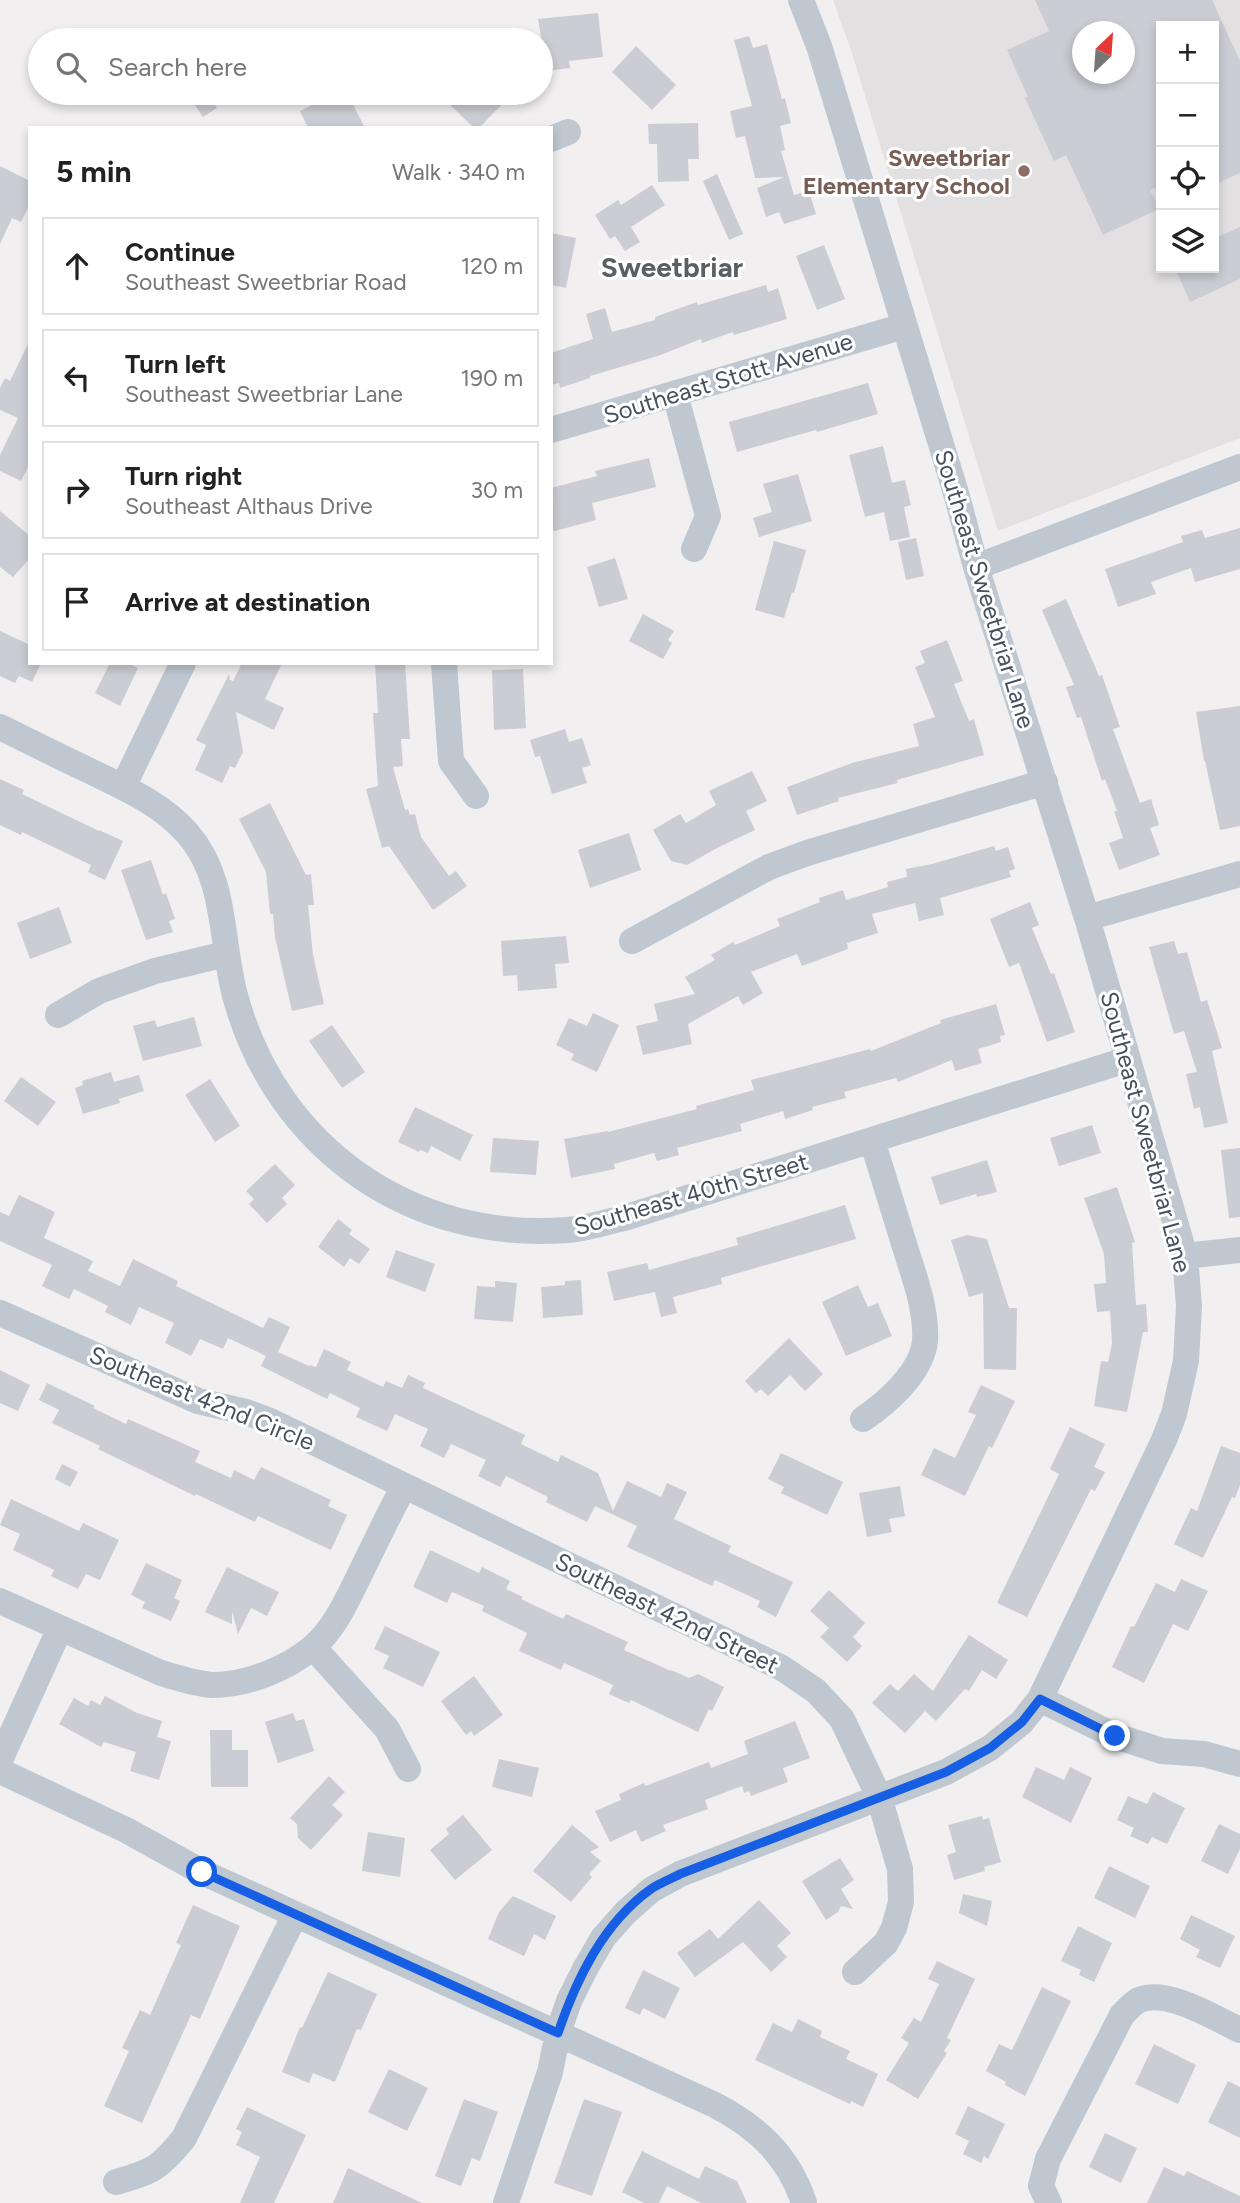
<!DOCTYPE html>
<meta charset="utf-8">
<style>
:root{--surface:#fff;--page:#f6f6f6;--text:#222;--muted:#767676;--line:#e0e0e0}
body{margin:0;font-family:Figtree,sans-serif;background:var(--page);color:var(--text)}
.controls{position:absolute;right:21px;top:21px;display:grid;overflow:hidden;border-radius:0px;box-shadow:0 4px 10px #0003}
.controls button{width:63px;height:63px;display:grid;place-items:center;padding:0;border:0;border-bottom:2px solid var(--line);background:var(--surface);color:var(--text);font:35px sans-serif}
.compass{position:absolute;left:1072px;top:21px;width:63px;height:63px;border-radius:50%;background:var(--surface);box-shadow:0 4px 10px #0003;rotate:25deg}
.stop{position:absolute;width:21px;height:21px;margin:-16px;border:5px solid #165ee4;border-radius:50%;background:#fff}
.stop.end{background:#165ee4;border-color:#fff;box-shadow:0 2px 7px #0008}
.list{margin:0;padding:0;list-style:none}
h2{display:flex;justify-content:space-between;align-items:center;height:91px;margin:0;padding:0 28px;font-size:30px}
h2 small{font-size:23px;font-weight:400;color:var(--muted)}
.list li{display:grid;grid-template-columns:46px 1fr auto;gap:21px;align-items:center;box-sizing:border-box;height:98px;margin:0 14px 14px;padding:0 14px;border:2px solid var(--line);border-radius:0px}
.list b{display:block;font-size:26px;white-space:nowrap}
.list p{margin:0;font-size:23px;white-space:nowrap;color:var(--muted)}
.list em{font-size:23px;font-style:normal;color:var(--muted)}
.icon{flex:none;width:38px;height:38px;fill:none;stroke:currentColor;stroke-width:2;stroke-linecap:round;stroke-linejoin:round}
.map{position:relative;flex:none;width:1240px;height:2203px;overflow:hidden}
.search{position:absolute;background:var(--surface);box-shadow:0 4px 10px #0003;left:28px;top:28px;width:525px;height:77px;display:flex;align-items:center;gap:18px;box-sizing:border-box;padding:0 24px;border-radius:38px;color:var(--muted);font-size:26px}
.panel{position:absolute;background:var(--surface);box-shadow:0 4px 10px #0003;left:28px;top:126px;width:525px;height:539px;border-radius:0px}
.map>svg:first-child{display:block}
</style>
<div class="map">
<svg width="1240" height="2203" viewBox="0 0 1240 2203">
<rect width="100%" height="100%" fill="#f1efef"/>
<path fill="#e2e0e1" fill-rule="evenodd" d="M833,0H1240V438L998,531L852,53ZM1161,26H1214V268H1161ZM1082,32H1124V74H1082Z"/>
<path fill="#cccdd4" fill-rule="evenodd" d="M1035,0H1212L1240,61V173L1214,185V26H1161V185L1150,190L1159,209L1103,235L1066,155L1054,161L1025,98L1028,97L1007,50L1049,31ZM1082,32H1124V74H1082Z
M598,13L603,57L569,61L570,68L547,71L538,19Z
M749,36L753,48L767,44L782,99L785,98L791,123L780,126L785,150L781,151L794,195L809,191L816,214L784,224L779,212L766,217L757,188L784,177L755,178L745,136L736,138L730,111L752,106L734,40Z
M636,46L676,85L652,110L612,72Z
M187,93H207L217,108L203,117Z
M336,93H347L365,128H308L300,111Z
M461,93H513L479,128H474L449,104Z
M698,123L699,159H688L689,181L658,182L657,144H649L648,124Z
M0,166L30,181V204L21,222L12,218L0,244Z
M717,174L743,234L729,240L703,181Z
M652,185L665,205L631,227L640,242L625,251L615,236L610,239L595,215L618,200L621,205Z
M1240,227V279L1190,302L1175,268H1214V239Z
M551,233L576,238L566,288L551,285Z
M824,245L845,299L817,310L796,256Z
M766,285L768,292L778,288L787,319L734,335L733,332L702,343L701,339L658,356L590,376V378L560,388L559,383L551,385V353L593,339L586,314L605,308L612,332L655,320V317L697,302L698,305Z
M30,340V463L21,481L0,471V455L18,418L0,410V388L5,378L10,381Z
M868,383L878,414L817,432L816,430L737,452L729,422Z
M883,446L892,483L905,480L911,505L904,507L910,537L890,541L884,512L865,517L849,455Z
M649,458L656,487L592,503L596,520L551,532V488L597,476L595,471Z
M798,474L812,521L759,537L753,518L772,512L763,484Z
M0,511L30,536V558L13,577L0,567Z
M1240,528V569L1195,582L1191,568L1151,582L1156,594L1118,607L1105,569L1183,542L1181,536L1202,530L1205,538Z
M916,538L924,576L906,580L898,542Z
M774,541L806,550L794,593L792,592L784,618L755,610Z
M615,558L628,599L599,607L587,567Z
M1066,599L1099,676L1102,675L1120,727L1113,729L1140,803L1151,799L1159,825L1150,828L1160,855L1119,870L1109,843L1123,838L1114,811H1117L1105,779L1102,781L1081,717L1077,718L1066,687L1074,685L1042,610Z
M643,614L674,631L668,640L672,643L663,659L629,641Z
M0,631L30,645V663H41L32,682L19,676L15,683L0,676Z
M947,640L963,681L954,684L969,721L974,719L984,755L897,780L898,783L838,798L839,801L797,815L787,787L852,763L919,746L913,724L935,717L915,667L925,663L920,651Z
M110,663H128L138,668L120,706L95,693Z
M242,663H282L265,699L284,708L274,730L236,712L243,752L235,768L230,766L222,783L195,770L206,745L196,740L229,674L230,680L233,681Z
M375,663H405L410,739H401L403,766L393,767L405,810L408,809L410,815L415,814L421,837L449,876L456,871L467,886L433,910L389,846L382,848L366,789L378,786L373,713H378Z
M523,669L526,728L494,730L492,670Z
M1240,706V826L1220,830L1205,761H1204L1196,712Z
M565,729L569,742L582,738L591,765L582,768L587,783L552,794L540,756L535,757L530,740Z
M752,771L767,801L746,811L755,830L717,848L687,865L671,861L653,830L680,814L686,823L716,805L709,791Z
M0,779L24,790L22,794L99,831V830L123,841L105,880L88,872L91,865L22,832L21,835L0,825Z
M270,803L306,875L311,874L314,905H308L313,955L324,1004L292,1011L275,937L273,914H270L266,872L239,819Z
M629,833L641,870L590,888L578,850Z
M994,846L996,851L1008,847L1015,869L1009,871L1011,877L940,898L944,915L919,921L915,903L872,914L878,933L847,943L848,949L802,966L797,954L751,972L763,993L743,1005L738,996L688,1024L692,1044L643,1055L636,1026L658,1021L654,1004L695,994L685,977L715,960L711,955L733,942L735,945L780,926L777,919L820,902L819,898L843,890L846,900L888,887L887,882L907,877L906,869L932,864Z
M151,860L163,895L166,893L175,919L169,921L173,932L146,940L121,870Z
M1030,902L1039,925L1032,928L1051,974L1054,973L1075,1032L1047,1042L1019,963L1009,967L990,919Z
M59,907L72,943L30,959L17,923Z
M566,936L569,963L555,964L557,988L518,991L517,975L503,976L501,941Z
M1174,941L1178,954L1187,952L1201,1002L1207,1000L1222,1048L1212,1051L1228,1123L1204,1128L1200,1107L1194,1109L1186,1074L1197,1072L1184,1031L1174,1034L1149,947Z
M996,1004L1005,1035L1000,1036L1001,1042L978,1049L982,1063L955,1071L952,1060L898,1082L896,1078L844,1092L846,1098L812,1107L813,1110L785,1119L783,1111L740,1124L742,1131L677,1148L679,1155L657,1161L654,1153L614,1164L615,1169L571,1178L564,1139L608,1131V1132L697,1109L696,1106L754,1090L751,1080L870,1049L871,1051L941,1023L940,1020Z
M593,1013L619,1025L597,1072L571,1060L574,1054L556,1045L569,1018L587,1026Z
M194,1017L202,1046L143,1061L133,1026L155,1020L157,1027Z
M332,1025L365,1072L342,1088L309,1041Z
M111,1072L114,1082L139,1075L144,1091L119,1099L120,1103L83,1114L75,1088L83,1085L82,1081Z
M21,1077L56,1102L38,1126L4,1101Z
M210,1079L240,1126L215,1142L185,1095Z
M415,1107L473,1135L460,1161L431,1146L428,1153L420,1150L419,1152L398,1142Z
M1092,1125L1101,1153L1059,1166L1050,1138Z
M493,1138L539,1141L536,1175L490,1172Z
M1240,1148V1217L1229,1218L1221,1150Z
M987,1160L997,1192L977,1197L976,1194L940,1205L931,1177Z
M275,1164L295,1185L282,1198L287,1204L267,1223L249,1204L254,1199L246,1191Z
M1117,1187L1135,1242L1132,1243L1136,1305L1146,1304L1148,1332H1143L1127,1412L1094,1406L1101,1361L1108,1362L1112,1343L1110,1311L1097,1312L1094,1284L1106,1283L1104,1254L1084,1198Z
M19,1195L55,1212L44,1238L93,1261L88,1271L120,1286L133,1259L178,1281L176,1286L263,1328L269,1317L290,1327L278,1352L309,1366L310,1365L316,1367L324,1349L351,1362L347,1370L383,1387L386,1381L402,1388L408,1375L425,1383L423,1388L525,1435L521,1444L558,1462L561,1455L598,1473L613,1511L627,1481L661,1497L667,1483L687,1492L674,1519L731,1546L728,1552L793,1582L776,1617L757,1607L760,1601L715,1580L712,1586L627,1547L637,1526L595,1506L587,1522L546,1502L548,1497L506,1476L500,1487L478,1476L486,1460L451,1444L444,1458L420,1446L428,1429L395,1414L387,1431L356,1417L360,1408L330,1393L327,1399L261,1366L266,1356L228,1338L223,1349L200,1339L191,1356L165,1343L174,1323L139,1307L131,1325L105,1312L108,1306L74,1289L69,1299L42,1286L52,1265L0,1241V1212L9,1216Z
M845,1205L856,1239L721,1278L722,1284L673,1297L677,1313L661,1317L655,1292L614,1301L607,1272L647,1263L649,1270L738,1245L736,1238Z
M338,1219L352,1230L349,1234L370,1249L359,1264L350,1258L344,1267L318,1247Z
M967,1235L987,1239L1009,1308H1017L1016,1370L984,1369L983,1293L969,1297L951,1240Z
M396,1250L435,1264L425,1292L386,1277Z
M581,1280L583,1315L543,1318L541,1287L565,1285V1281Z
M495,1281L517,1283L513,1322L474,1319L477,1286L495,1287Z
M858,1285L868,1307L878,1303L892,1336L846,1356L822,1302Z
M789,1338L823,1374L805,1391L790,1375L768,1396L761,1389L756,1393L745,1381Z
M0,1370L30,1385L18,1411L0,1403Z
M47,1383L95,1406L93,1408L126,1424L128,1419L200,1451L195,1462L231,1478L234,1470L254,1480L261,1467L331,1500L328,1506L347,1515L331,1550L258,1516L255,1522L196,1494L195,1496L98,1449L100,1446L52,1423L59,1410L39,1400Z
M981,1385L1015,1401L992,1448L989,1446L965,1496L921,1475L934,1448L955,1458L976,1415L968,1412Z
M1070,1427L1105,1444L1094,1467L1105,1472L1095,1491L1091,1489L1027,1617L997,1603L1059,1474L1050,1469Z
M1221,1446L1240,1453V1485L1235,1498L1232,1497L1203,1558L1174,1544L1191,1508L1197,1511Z
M781,1453L843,1482L827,1515L781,1493L784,1487L768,1479Z
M62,1464L78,1472L70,1487L55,1479Z
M900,1486L905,1516L889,1519L892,1532L867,1537L859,1493Z
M11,1499L79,1531L83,1523L119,1540L100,1580L86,1574L78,1589L51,1576L54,1570L13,1550L20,1534L0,1525Z
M430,1550L479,1573L482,1567L510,1581L506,1589L523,1597L521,1599L563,1619L566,1614L628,1642L624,1650L671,1671V1670L689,1678L698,1674L724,1687L712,1711L709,1709L698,1732L631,1700L629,1703L609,1694L613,1685L564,1663L561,1670L519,1651L527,1633L482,1611L484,1606L452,1592L447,1603L413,1587Z
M146,1563L182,1580L174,1598L180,1601L171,1621L142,1608L145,1602L131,1595Z
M227,1567L279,1592L267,1616L251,1608L238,1634L232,1611V1624L205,1612Z
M1181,1579L1208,1591L1188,1631L1173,1624L1144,1683L1112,1667L1131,1626L1134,1627L1156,1583L1175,1592Z
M829,1590L865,1623L853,1637L862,1646L847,1662L820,1637L829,1628L810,1611Z
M385,1626L440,1652L423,1687L383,1668L389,1656L374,1649Z
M969,1635L1008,1660L996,1679L982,1670L969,1691L965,1689L936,1721L925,1711L905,1733L872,1703L890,1684L898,1691L914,1674L933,1691Z
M474,1676L503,1715L474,1736L471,1731L466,1735L441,1701Z
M105,1696L137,1713L162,1721L157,1737L171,1741L159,1780L130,1771L136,1752L104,1742L101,1747L59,1724L74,1698L88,1706L91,1700L100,1705Z
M293,1713L296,1721L304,1719L314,1751L278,1763L265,1722Z
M795,1721L810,1758L783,1768L788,1782L751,1796L749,1791L744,1793L742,1786L705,1800L708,1809L663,1825L666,1831L641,1842L636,1830L610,1842L595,1811L621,1800L619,1794L644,1783L645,1786L709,1762L711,1768L748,1754L744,1741Z
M210,1730H232V1750H248V1787H211Z
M499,1759L539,1768L532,1797L492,1787Z
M1036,1767L1064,1780L1070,1767L1092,1778L1071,1823L1022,1797Z
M329,1776L345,1792L332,1805L343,1815L311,1850L298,1838L297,1824L290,1818Z
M1153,1792L1185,1808L1167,1844L1152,1837L1148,1844L1130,1836L1134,1828L1117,1820L1128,1796L1147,1804Z
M463,1815L492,1850L455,1880L430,1850L449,1834L446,1829Z
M982,1816L983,1820L989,1818L1001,1862L984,1867L985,1871L954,1880L947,1855L956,1852L948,1825Z
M1219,1824L1240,1834V1849L1228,1874L1201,1861Z
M572,1825L599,1847L590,1852L601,1861L589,1874L592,1877L571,1902L533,1871Z
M368,1832L405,1838L400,1877L362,1871Z
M840,1858L854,1880L841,1889L853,1909L841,1906L838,1912L826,1920L802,1881Z
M1109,1866L1150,1886L1135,1918L1094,1898Z
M963,1894L992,1901L987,1926L959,1913Z
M513,1896L556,1916L545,1940L534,1934L524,1956L488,1939L499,1912Z
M759,1900L791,1933L777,1946L787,1957L771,1972L743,1942L695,1977L677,1953L710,1929L718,1939Z
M193,1905L240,1926L200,2019L191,2015L142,2123L104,2106L129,2051L122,2048L140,2010L150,2015L181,1945L176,1943Z
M1191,1915L1235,1936L1220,1968L1196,1957L1200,1950L1180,1939Z
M1078,1926L1112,1943L1094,1982L1079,1975L1081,1970L1061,1961Z
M937,1961L975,1979L947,2038L951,2040L944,2051L947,2053L918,2099L886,2080L909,2043L901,2038L914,2018L921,2022L939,1984L928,1979Z
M643,1970L680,1988L665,2019L643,2008L640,2015L625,2008Z
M328,1972L377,1994L361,2030L357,2029L335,2082L313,2073L309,2083L282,2072L300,2027L302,2028Z
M1042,1987L1071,2001L1025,2096L1005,2085L1006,2082L986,2071L999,2044L1012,2050Z
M798,2019L822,2031L820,2037L850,2051L846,2059L878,2074L863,2107L851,2101L850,2104L755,2060L773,2023L792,2032Z
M1154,2044L1196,2065L1178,2104L1135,2084Z
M389,2069L428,2088L407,2131L368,2112Z
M1228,2081L1240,2087V2138L1208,2122Z
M464,2099L498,2112L480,2161L472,2158L461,2186L435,2176Z
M584,2099L622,2112L592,2196L554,2183Z
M968,2106L1005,2124L988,2159L984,2156L981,2163L963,2154L969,2141L955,2134Z
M247,2107L306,2135L274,2203H240L260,2157L236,2145L242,2132L236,2129Z
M1105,2133L1137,2148L1121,2183L1089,2167Z
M642,2151L699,2179L705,2166L737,2181L747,2203H701L667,2186L659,2203H644L622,2192Z
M1164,2167L1184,2176L1187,2171L1240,2196V2203H1147Z
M348,2168L422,2203H333Z"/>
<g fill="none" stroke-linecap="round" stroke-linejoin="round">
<path stroke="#bfc8d1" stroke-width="26" d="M551,139L568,132
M675,394L708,516L694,549
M551,430L904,326
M976,567L1240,467
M444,663L451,761L476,796
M0,727C30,742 60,757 90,771C125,788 162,804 188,834C228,880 220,944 236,999C278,1149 412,1242 567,1230C586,1229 605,1222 624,1218L1126,1060
M123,787L183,663
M1087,918L1240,874
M632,941L769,867L807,853L1045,782
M58,1015L99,991L155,971L226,954
M1185,1256L1240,1250
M0,1313L198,1401L246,1412L270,1421L782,1668L816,1691L842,1719L879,1797L900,1869L901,1902L894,1928L886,1943L855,1972
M863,1419C887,1403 922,1372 925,1341C927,1310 914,1276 905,1247C894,1212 883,1176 872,1140
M0,1601L161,1673C178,1678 196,1684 213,1685C247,1685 286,1669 312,1648C335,1629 348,1598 361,1572C375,1543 389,1514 404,1486
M313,1647L387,1729L408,1769
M1040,1699L1115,1736L1162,1751L1204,1754L1240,1764
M0,1760L60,1628
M0,1771L126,1830L202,1872L715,2105C757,2127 789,2156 804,2203
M116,2182C152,2172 160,2168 184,2138L295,1915
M506,2203L550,2072L558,2033L569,2001L585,1969L603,1938L625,1913L651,1890L680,1874L946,1772L990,1748L1022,1722L1040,1699L1164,1440L1174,1414L1186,1361L1189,1306L1185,1256L1087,918L976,567L956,493L831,85L819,46L801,0
M1049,2203L1041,2186L1048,2159L1122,2015C1127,2010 1133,2003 1139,2000C1167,1988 1214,2018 1240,2030"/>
</g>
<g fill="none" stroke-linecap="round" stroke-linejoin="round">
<path stroke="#165ee4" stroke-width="9" d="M202,1872L558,2033C576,1980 603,1923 651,1889C660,1883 671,1879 680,1874L946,1772L990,1748L1022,1722L1040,1699L1115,1736"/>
</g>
<circle fill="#8d6e63" stroke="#fff" stroke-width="2.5" cx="1024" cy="171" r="7"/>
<g text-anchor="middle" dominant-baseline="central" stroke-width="6" stroke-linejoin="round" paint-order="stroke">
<g font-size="24" font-weight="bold" fill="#785e54" stroke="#fff" text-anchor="end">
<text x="1010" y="157">Sweetbriar<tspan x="1010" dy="28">Elementary School</tspan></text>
</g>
<g font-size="24" fill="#47505d" stroke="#fff">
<text transform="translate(728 378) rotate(-17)">Southeast Stott Avenue</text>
<text transform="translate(985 589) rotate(73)">Southeast Sweetbriar Lane</text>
<text transform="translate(1146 1132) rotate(75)">Southeast Sweetbriar Lane</text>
<text transform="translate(691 1194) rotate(-16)">Southeast 40th Street</text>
<text transform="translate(202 1398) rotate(22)">Southeast 42nd Circle</text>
<text transform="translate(667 1613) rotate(26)">Southeast 42nd Street</text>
</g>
<g font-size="28" font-weight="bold" fill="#5b5e64" stroke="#fff">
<text x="672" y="267">Sweetbriar</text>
</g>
</g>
</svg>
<div class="controls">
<button>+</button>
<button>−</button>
<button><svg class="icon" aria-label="locate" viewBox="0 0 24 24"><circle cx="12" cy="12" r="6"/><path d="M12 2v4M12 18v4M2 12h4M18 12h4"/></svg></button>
<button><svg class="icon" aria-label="layers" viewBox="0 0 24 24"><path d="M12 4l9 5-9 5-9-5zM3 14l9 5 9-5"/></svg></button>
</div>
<svg class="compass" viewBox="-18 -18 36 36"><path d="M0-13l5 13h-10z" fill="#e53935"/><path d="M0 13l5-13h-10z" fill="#767676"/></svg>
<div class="stop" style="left:202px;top:1872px"></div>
<div class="stop end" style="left:1115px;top:1736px"></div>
<div class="search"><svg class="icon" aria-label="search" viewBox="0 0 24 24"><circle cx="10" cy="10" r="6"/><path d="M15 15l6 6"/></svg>Search here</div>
<section class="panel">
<h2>5 min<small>Walk · 340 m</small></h2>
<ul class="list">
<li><svg class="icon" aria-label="ahead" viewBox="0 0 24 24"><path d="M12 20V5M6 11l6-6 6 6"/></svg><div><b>Continue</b><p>Southeast Sweetbriar Road</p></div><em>120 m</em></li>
<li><svg class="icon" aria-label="left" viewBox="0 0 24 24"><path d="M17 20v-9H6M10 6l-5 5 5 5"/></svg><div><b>Turn left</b><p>Southeast Sweetbriar Lane</p></div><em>190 m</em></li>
<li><svg class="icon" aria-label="right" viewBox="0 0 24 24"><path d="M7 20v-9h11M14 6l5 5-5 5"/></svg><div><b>Turn right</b><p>Southeast Althaus Drive</p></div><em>30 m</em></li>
<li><svg class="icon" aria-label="arrive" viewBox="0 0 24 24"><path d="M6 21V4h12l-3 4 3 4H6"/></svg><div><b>Arrive at destination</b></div></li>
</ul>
</section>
</div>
